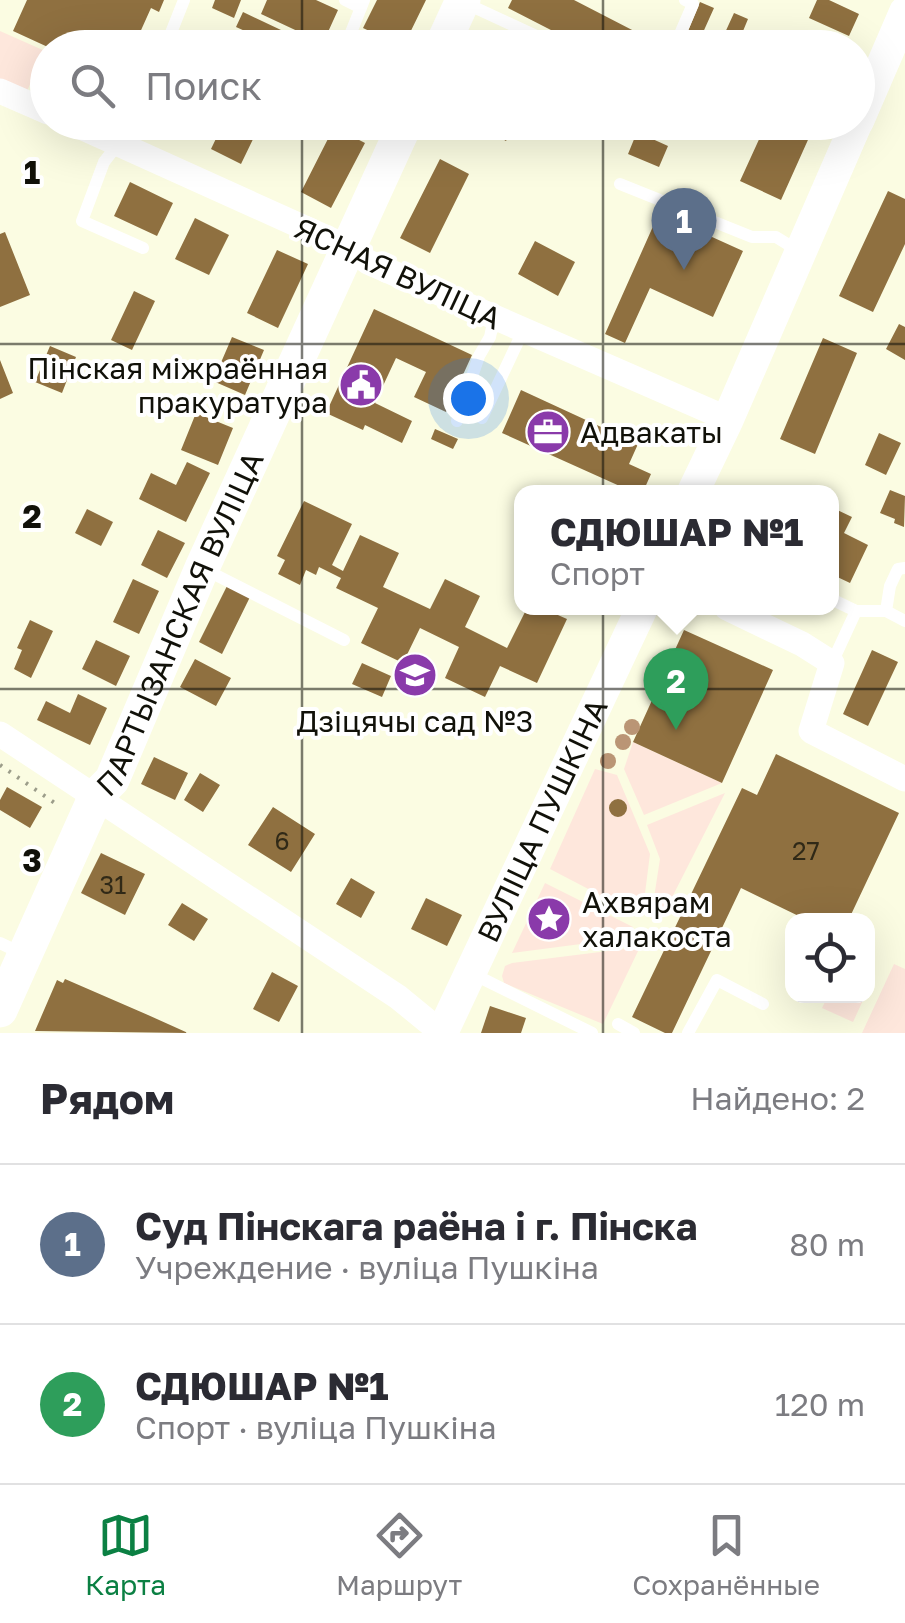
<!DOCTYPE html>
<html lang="ru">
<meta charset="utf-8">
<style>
:root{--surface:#fff;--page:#f2f2f3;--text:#2b2b33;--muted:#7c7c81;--line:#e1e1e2;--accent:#0b8043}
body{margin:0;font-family:"Golos Text",sans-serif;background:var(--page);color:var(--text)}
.controls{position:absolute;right:30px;bottom:30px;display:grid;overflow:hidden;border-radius:20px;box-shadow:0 10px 40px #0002}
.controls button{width:90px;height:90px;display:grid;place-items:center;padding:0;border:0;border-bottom:2px solid var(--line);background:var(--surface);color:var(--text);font:50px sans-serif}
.you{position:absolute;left:468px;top:398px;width:35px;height:35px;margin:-25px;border:8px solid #fff;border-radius:50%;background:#1a73e8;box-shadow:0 0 0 15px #1a73e833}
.badge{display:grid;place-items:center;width:65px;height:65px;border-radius:50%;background:var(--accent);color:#fff;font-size:32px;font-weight:700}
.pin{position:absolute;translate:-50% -82px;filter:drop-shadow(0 2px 5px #0008)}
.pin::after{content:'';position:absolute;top:52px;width:35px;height:30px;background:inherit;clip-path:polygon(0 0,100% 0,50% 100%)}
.popup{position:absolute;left:514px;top:485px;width:325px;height:130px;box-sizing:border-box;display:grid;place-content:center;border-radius:20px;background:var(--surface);filter:drop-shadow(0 2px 8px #0005);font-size:32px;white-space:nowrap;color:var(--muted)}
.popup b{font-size:38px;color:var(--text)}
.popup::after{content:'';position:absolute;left:50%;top:100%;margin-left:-20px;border:20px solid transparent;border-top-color:var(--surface)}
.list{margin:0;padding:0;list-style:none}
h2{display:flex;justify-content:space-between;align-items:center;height:130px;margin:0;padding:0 40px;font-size:42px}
h2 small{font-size:32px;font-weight:400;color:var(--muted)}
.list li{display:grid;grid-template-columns:65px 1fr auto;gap:30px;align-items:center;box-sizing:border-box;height:160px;padding:0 40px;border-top:2px solid var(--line)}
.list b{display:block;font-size:38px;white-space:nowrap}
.list p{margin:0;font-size:32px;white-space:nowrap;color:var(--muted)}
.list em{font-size:32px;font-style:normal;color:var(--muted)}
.icon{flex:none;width:55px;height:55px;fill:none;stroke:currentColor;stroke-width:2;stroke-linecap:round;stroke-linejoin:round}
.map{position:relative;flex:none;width:905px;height:1033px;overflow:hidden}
.search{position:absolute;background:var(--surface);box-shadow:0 10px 40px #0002;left:30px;right:30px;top:30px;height:110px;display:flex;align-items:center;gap:25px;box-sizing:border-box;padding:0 35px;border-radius:55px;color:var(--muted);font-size:38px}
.sheet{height:450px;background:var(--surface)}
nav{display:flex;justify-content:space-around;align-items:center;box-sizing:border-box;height:140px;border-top:2px solid var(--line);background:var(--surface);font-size:28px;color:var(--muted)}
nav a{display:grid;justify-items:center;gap:5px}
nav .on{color:var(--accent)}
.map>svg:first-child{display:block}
</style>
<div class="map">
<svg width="905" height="1033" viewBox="0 0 905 1033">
<rect width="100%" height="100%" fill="#fbfce2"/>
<path fill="#fee7dc" d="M0,31L45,51L27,91L0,79Z
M633,742L722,783L644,815L624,769Z
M595,769L617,775L650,854L642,917L550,869Z
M725,793L659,923L651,917L660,859L647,825Z
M545,883L633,927L627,938L512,953Z
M640,947L603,1024L504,983L502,976L505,966L512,963Z
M894,964L905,969V1033H862Z
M828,996H865L853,1022L822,1008Z"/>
<path fill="#8f7040" d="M27,0H164L159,12L151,8L133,48H50L13,31Z
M215,0H241L234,18L212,8Z
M267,0H316L338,10L323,43L261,14Z
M377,0H426L403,47L363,28Z
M512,0H574L667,48H586L508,8Z
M817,0H829L859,14L849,36L809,18Z
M700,2L714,8L696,48H681Z
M243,12L281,30L273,48H259L263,39L236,27Z
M734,13L748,19L736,48H718Z
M224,122H239L257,131L241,164L211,149Z
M471,122H516L506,141Z
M678,122H702L698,132Z
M767,122H816L781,200L740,181Z
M334,127L365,143L331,208L301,192Z
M637,132L668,146L659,167L628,154Z
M440,159L469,174L430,253L400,238Z
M130,182L173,203L157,236L114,216Z
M888,191L905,199V244L873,312L839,296Z
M659,213L743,251L713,317L650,288L625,343L605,334Z
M195,218L229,235L209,275L175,259Z
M5,232L30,295L0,307V234Z
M535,241L575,262L558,296L518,274Z
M277,250L308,264L278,328L247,313Z
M134,291L155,301L132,350L111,340Z
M374,309L472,355L446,412L414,397L426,372L396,358L375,403L412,421L402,443L365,425L363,430L326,413Z
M899,324L905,327V360L886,349Z
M232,337L264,350L245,395L213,381Z
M823,338L857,353L815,454L780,439Z
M50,346L76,357L62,393L35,382Z
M0,360L13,393L0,399Z
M521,390L638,444L629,464L651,474L643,492H633L502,433Z
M196,413L233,428L218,465L181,450Z
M435,429L458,439L453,449L431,439Z
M879,433L901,443L886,475L865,465Z
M187,462L210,473L186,522L139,499L151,473L176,485Z
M890,490L905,496L904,527L894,523L895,519L880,513Z
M304,501L352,524L332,565L343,571L360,535L399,553L383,587L430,609L445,579L480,596L465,627L507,648L527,608H542L567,619L537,683L500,666L485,697L445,678L459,647L420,628L403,663L361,643L378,608L336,588L341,578L319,567L316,575L306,570L300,585L278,574L285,560L277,556Z
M831,507L852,517L844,533L868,545L850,583L831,574Z
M87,509L113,522L101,546L75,533Z
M158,530L185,543L167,578L141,565Z
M133,579L159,591L139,634L113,622Z
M227,586L250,597L222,654L199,642Z
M30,620L53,631L31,678L14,669L22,650L17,648Z
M684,630L773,670L722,783L633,742Z
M96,640L130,656L116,686L82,669Z
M872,650L898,662L868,726L843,714Z
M195,659L231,678L216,706L180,687Z
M362,663L391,676L382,697L352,684Z
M78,694L107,708L90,745L37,720L46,701L70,713Z
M776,754L899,813L848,921H809L741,888L672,1033H665L632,1017L742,788L757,795Z
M154,757L188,773L175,800L141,784Z
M200,773L220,785L203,812L184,800Z
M7,787L42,807L30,828L0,810V800Z
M609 808a9 9 0 1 1 18 0a9 9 0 1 1-18 0Z
M273,807L315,834L291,872L248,845Z
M101,853L145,874L125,915L81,893Z
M351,878L375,892L361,918L336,904Z
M426,898L462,915L447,946L411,929Z
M182,903L208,919L194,941L168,925Z
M272,972L298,986L279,1022L253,1009Z
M65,979L148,1015L188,1033L35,1031L57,980L63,983Z
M490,1006L526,1018L521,1033H481Z"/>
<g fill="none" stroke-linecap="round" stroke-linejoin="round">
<path stroke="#9c9d8a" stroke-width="4" stroke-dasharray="2.5 8" stroke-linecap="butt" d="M0,765L59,806"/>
<path stroke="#fff" stroke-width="12" d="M345,0L361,8
M465,3L562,48
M165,48L184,0
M352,48L346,45L364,0
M674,48L693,4L685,0
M781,48L789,44L799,48
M118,144L104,162L82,221L143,248
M125,147L135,122
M620,184L752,237H776L797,250
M482,418L523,331
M457,421L479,356L490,337L494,318
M204,569L344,640
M831,599L856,611L832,663
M856,611H886L890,586L898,569L905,568
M886,611L905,621
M0,943L23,954
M473,974L592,1033
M618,1024L634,1033
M688,1033L717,980L763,1004"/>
<path stroke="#fff" stroke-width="25" d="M0,91L48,112
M70,122L349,248L368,262L728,419
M727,608L802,644L832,663L811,731L905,779
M0,734L398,997L442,1033"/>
<g stroke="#fff" stroke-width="32">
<path d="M858,121L905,12"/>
<path d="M693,492L728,419L857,122"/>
<path id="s1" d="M442,1033L642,608"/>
</g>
<g stroke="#fff" stroke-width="35">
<path d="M441,48L463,0"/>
<path id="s2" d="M0,1010L96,796L112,780L202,568L406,122"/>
</g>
</g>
<g fill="#ba9575">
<circle cx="632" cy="727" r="8"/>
<circle cx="623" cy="742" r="8"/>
<circle cx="608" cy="761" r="8"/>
</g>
<path fill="none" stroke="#111109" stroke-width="2.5" stroke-opacity="0.55" d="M302,0V48M603,0V48M302,122V1033M603,122V1033M0,344H905M0,689H905"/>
<defs>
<symbol id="civic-disc" viewBox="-11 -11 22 22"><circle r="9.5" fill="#8a3aaa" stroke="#fff"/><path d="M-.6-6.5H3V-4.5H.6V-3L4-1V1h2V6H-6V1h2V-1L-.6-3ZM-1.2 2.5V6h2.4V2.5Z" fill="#fff"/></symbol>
<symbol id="office-disc" viewBox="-11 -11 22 22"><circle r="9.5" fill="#8a3aaa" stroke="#fff"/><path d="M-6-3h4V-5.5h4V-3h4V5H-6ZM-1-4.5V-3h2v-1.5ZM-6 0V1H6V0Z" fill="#fff"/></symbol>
<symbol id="school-disc" viewBox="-11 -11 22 22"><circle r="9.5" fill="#8a3aaa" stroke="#fff"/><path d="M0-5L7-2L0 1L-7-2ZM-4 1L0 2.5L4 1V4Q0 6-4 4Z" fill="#fff"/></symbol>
<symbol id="sight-disc" viewBox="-11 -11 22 22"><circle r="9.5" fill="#8a3aaa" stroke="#fff"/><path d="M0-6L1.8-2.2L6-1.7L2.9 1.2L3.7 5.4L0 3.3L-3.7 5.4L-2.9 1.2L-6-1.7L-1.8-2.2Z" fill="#fff"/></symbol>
</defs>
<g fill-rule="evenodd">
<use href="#civic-disc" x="336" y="360" width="50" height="50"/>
<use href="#office-disc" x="523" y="407" width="50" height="50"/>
<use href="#school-disc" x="390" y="650" width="50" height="50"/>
<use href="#sight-disc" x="524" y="894" width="50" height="50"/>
</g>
<g text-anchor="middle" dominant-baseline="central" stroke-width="8" stroke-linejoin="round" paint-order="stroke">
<g font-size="25" fill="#302917">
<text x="282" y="840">6</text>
<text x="806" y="850">27</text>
<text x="113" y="884">31</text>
</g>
<g font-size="30" fill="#111109" stroke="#fff">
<text transform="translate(398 273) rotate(25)">ЯСНАЯ ВУЛІЦА</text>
<text stroke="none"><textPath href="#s2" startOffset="428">ПАРТЫЗАНСКАЯ ВУЛІЦА</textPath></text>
<text stroke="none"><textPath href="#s1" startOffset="235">ВУЛІЦА ПУШКІНА</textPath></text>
</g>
<g font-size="30" fill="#111109" stroke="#fff" text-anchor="start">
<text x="328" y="368" text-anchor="end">Пінская міжраённая<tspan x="328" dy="34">пракуратура</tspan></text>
<text x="580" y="432">Адвакаты</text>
<text x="415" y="721" text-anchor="middle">Дзіцячы сад №3</text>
<text x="582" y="902">Ахвярам<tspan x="582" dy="34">халакоста</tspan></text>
</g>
</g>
<g font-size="32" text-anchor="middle" font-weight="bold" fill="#111109" stroke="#fff" stroke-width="8" stroke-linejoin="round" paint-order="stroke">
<text x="32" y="184">1</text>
<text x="32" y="528">2</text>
<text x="32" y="872">3</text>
</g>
</svg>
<div class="controls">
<button><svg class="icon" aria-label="locate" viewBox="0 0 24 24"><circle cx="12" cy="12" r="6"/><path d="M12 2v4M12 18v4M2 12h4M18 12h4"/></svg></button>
</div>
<div class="you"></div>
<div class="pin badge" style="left:684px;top:270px;background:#5c6f8a">1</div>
<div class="pin badge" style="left:676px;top:730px;background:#2e9e5b">2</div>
<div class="popup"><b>СДЮШАР №1</b>Спорт</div>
<div class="search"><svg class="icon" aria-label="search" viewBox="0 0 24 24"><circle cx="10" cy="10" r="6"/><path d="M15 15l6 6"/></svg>Поиск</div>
</div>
<section class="sheet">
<h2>Рядом<small>Найдено: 2</small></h2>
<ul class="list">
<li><span class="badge" style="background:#5c6f8a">1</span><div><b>Суд Пінскага раёна і г. Пінска</b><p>Учреждение · вуліца Пушкіна</p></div><em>80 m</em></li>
<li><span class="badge" style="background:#2e9e5b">2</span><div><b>СДЮШАР №1</b><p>Спорт · вуліца Пушкіна</p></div><em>120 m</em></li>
</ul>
</section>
<nav>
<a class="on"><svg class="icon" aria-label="map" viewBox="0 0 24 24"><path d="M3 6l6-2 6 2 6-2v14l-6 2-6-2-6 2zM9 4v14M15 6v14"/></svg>Карта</a>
<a><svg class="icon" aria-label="directions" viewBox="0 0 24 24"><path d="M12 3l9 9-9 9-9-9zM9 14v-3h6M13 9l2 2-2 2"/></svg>Маршрут</a>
<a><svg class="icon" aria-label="saved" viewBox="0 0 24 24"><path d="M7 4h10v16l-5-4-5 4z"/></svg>Сохранённые</a>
</nav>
